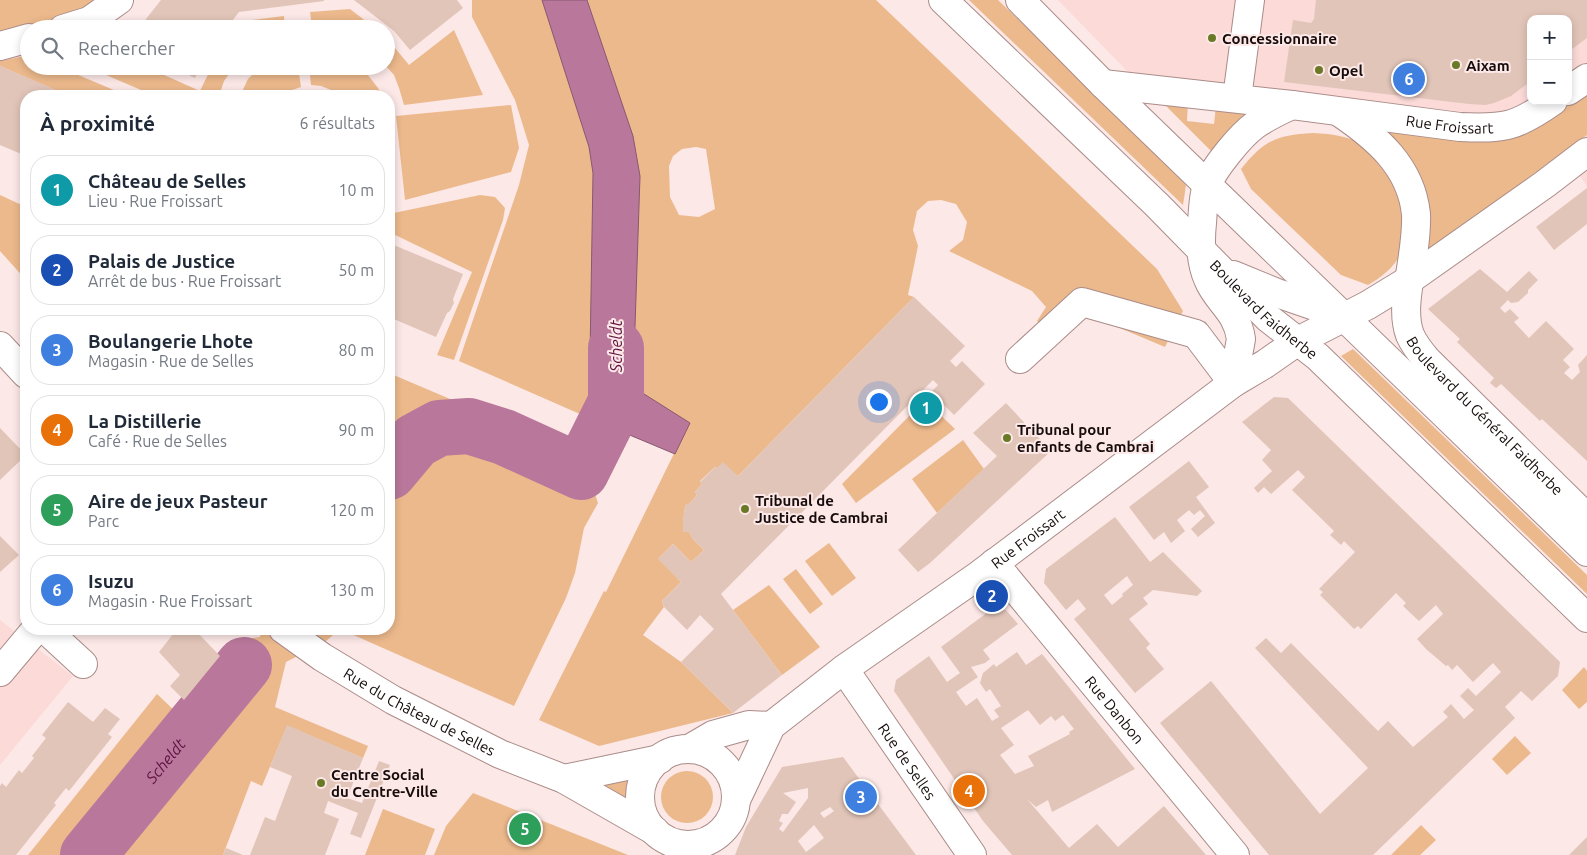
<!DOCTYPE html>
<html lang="fr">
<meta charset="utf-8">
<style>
:root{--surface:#fff;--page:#f2f2f3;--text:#1f2937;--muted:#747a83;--line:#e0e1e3;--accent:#6a7926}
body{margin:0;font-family:Ubuntu,sans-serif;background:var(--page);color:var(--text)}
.controls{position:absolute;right:15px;top:15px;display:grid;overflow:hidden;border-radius:10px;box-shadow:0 2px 8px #0003}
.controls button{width:45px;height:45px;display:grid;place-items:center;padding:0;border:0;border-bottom:1px solid var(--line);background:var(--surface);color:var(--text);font:25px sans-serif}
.you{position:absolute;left:878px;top:401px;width:18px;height:18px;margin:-12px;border:4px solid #fff;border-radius:50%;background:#1a73e8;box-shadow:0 0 0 8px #1a73e833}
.badge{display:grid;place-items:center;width:32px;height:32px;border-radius:50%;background:var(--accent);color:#fff;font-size:16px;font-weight:700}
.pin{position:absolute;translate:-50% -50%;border:2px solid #fff;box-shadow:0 1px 5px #0006}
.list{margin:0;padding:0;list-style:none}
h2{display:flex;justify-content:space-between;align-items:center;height:65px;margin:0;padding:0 20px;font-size:21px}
h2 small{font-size:16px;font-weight:400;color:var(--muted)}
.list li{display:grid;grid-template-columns:32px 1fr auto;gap:15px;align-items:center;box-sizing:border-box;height:70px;margin:0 10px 10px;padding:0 10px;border:1px solid var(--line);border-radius:20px}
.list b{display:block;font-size:19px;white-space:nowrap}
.list p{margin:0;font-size:16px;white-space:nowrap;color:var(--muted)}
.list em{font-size:16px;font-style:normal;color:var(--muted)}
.icon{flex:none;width:28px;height:28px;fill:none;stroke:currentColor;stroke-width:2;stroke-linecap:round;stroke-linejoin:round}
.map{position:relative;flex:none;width:1587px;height:855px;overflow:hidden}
.search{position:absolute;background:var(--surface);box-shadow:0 2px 8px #0003;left:20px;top:20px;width:375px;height:55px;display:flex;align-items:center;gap:12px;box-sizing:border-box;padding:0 18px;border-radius:28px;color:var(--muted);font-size:19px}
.panel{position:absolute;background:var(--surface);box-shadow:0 2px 8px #0003;left:20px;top:90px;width:375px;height:545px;border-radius:20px}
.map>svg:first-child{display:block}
</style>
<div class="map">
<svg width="1587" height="855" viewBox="0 0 1587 855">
<rect width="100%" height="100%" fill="#fce8e6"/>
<path fill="#fbdad7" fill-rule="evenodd" d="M1058,0H1587V186L1528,104L1489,115L1128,72ZM1531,19H1568V101H1531Z
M0,620L73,676L0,765Z"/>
<path fill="#ecb98c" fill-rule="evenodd" d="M0,0H97C70,23 31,20 0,34Z
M472,0H876L1157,269L1183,311L1165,347L1084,313L1057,339L1037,321L1046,307L1032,291L949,251L963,240L967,222L956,204L941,200L928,201L917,211L913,230L918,246L908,295L914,297L738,476L715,467L700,481L702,484L695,492L697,495L689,504L686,505C683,514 683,523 684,532H689L693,539L704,550L691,562L673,544L659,558L681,582L662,601L664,607L643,635L681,662L733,713L599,746L539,720L604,591L606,592L689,423L633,388L589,418L459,361L519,185L529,145L515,100L472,17ZM696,147L706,149L715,209L699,217L679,215L670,197L669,166L673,156L682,149Z
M969,0H998L1110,108L1186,185L1183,205Z
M350,9L376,29H330L312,27L310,12Z
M284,16L285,29H238L244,21Z
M454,30L483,95L404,105L399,88L394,75L386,66V37L409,65Z
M29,55V66H57L128,96H69L0,66V61Z
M85,66H144L200,91L212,66H235L224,81L219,96H155Z
M261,66H298L301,87L292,90L283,96H240L248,79Z
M309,66H361L378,88L382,96H339L331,90L321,86L311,85Z
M1587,91V135L1428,251L1387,132L1489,141C1527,142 1557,112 1587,91Z
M1159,99L1188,102L1187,121L1214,124L1216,106L1252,110L1211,151Z
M511,105L519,148L511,172L405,200L396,116Z
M1313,133C1332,134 1352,136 1367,148C1374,154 1400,189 1403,197C1404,202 1404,242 1403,247C1399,264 1382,277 1368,285L1341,275L1251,189L1241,169C1264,140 1277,135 1313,133Z
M389,150L395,202L389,204Z
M0,195L26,207V280L0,251Z
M480,195L495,197L505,208L503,220L454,360L437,355L472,272L389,232V214Z
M1353,349L1587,575V594L1341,356Z
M389,373L582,455L598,503L584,528L575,573L566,598L514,706L340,629H389Z
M925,400L955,429L856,503L842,484Z
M963,440L984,469L937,513L912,479Z
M829,543L856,578L832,596L805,561Z
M796,569L823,604L810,614L783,579Z
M769,585L820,647L782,675L733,610Z
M262,629H340L325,642L286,662L275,707L368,746L363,758L287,726L262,786L251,781L223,855H28L157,694L177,713L231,641L260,637Z
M1584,667L1587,671V702L1579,709L1562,690Z
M1515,736L1531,753L1507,775L1492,759Z
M661 797a26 26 0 1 1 52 0a26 26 0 1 1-52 0Z
M635,771L631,801L588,784Z
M473,793L628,855H434L446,826Z
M383,809L435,829L425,855H365Z
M1421,825L1436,840L1420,855H1391Z"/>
<path fill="#b9789b" stroke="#885870" d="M542,0H587L633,136L640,176L633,387L690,423L675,454L589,418L593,173L589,147Z"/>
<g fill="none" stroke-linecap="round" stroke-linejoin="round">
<g stroke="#b9789b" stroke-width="56">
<path d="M389,472L415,441L439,428L469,426L504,437L581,472L616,402V348"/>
<path id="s1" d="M88,855L244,665"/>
</g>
</g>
<path fill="#e2c5b9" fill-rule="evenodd" d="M161,0H324V1L239,12L226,29H142L146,19Z
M354,0H457L463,8L410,50L394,31Z
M1316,0H1587V38L1568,52V19H1531V81L1511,96L1494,103L1485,105L1469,104L1284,82L1293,20L1311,23L1314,19Z
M0,66L56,90L59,96H26V156L0,145Z
M170,66H200L195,78Z
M1587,188V224L1554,250L1536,227Z
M389,243L463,274L453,299L454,303L450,311L447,313L436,337L389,317Z
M1480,269L1507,292L1529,271L1538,280L1528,290V293L1518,302L1511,303L1508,300L1500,308L1505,313L1510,309L1519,318L1514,322L1529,338L1546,321L1574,349L1563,360L1570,367L1564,373L1572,380L1580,372L1578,365L1587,355V461L1542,419L1540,421L1501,384L1496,388L1490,383L1494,378L1457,342L1460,339L1428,309Z
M914,297L965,346L950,361L956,367L962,361L985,384L954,415L931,392L938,385L933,380L721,594L782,675L733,713L681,662L714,629L700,615L687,630L664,607L662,601L681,582L658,559L673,544L691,562L704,550L693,539L689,532H683V518L686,504H689L697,495L695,492L702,484L700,482L715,467L717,468L723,462L738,476Z
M1274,397L1288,398L1560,662L1558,676L1532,701L1521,691L1505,707L1515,718L1373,855H1269L1160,723L1211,681L1320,814L1368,768L1255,648L1266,638L1281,653L1291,643L1378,731L1388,721L1413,747L1448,717L1443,712L1451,704L1464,719L1474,710L1460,696L1468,688L1476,696L1501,672L1493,663L1473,682L1457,665L1452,670L1448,665L1446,666L1426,649L1417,639L1443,614L1436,605L1419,621L1403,606L1406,603L1396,593L1361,629L1358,626L1354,629L1320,595L1323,592L1319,589L1355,552L1344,541L1341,545L1330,535L1334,531L1292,490L1305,477L1298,470L1271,494L1264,487L1258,493L1254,488L1272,471L1262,460L1271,450L1242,422Z
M1006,403L1051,451L930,563L918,572L898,550L997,456L973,433Z
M0,428L26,455L0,480Z
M1189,461L1209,487L1196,497L1215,523L1198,537L1191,529L1205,516L1200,510L1194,515L1189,510L1177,520L1185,531L1171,543L1164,532L1154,540L1129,507Z
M1115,517L1150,562L1163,552L1202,591L1197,596L1153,590L1143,598L1148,604L1129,619L1150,644L1146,648L1164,669L1135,693L1074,619L1086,609L1078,599L1066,610L1044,583L1046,569ZM1127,576L1133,585L1122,594L1123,596L1112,605L1104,595Z
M0,536L19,555L0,572Z
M992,609L1006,610L1018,624L983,650L990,659L985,663L971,667L978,677L956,692L966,706L977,698L992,721L999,717L994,710L1001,706L990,689L986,692L980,683L983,673L994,664L996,667L1017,652L1026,665L1042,654L1135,769L1052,812L1048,800L1036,807L1027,799L1069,848L1097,824L1118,847L1164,806L1206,855H1012L983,821L894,691L896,680L929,656L947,682L960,673L941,647ZM1028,710L1040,725L1051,716L1055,721L1063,715L1074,729L1069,732L1070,734L1028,756L1034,766L1015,774L1000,755L1014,745L1001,728Z
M177,629H194L220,656L184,700L170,686L180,675L159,652Z
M68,702L93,722L105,708L120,719L108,734L112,737L69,791L66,788L54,803L56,805L16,855H0V786L2,783L6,787L19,770L22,773L34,758L32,756L46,738L42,735Z
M287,725L363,758L347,798L362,803L379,761L390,765L361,838L350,834L358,813L328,801L324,813L339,819L325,855H250L265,817L275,821L292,776L270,767Z
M843,757L916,855H735L746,827L782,767ZM808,788V798L783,832L779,829L783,823L779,821L782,814H788L796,802L783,793ZM830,807L834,811L824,818L820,813ZM814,825L824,838L806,852L798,841Z
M1587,837V855H1569Z
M226,848L243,855H223Z"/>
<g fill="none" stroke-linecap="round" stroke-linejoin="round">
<defs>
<g id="minor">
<path id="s2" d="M943,0L1157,205L1268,318L1318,357L1587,618"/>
<path d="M1020,0L1103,84L1587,552"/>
<path d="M63,29L89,21L119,0"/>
<path d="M0,46L29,38"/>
<path id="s3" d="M1103,84L1292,105L1460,127C1505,129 1516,127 1553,101"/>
<path d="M1568,91L1587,78"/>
<path d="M1237,98L1250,0"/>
<path id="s4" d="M1339,112C1376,137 1411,166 1416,214C1417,234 1413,255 1410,275C1407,294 1403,316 1410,335C1414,344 1421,353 1427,360L1577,508L1582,520L1587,542"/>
<path d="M1233,275L1277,293L1338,314"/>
<path d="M0,346L26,374"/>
<path d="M1020,359L1082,302L1196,334L1233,383"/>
<path d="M1233,383L1241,339C1237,310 1217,302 1208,279C1200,261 1200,242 1202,223C1203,210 1203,197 1207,185C1214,168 1240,136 1255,125C1266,117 1279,111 1292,105"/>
<path id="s5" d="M994,563L1235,855"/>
<path d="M45,629L83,664"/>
<path id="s6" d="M283,629L322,657L393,700L500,754L564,779L655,831"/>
<path id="s7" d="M844,669L972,855"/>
<path d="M0,672L36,629"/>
<path d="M689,749L713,735L749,725L771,726"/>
<circle cx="688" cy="797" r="48"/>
<path d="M564,779L660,759"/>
<path id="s8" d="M736,800L771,726L844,669L979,575L1233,383L1265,364L1298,341L1368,305L1409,280L1545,184L1587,152"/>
</g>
</defs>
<use href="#minor" stroke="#aa8c89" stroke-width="30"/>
<use href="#minor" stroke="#fff" stroke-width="28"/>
</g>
<g fill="#6a7926" stroke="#fce8e6" stroke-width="2">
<circle cx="1212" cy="38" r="5"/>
<circle cx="1456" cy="65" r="5"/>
<circle cx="1319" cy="70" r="5"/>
<circle cx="1007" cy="438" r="5"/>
<circle cx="745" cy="509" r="5"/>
<circle cx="321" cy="783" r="5"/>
</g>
<g text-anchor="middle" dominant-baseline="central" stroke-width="4" stroke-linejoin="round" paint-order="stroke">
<g font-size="15" font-weight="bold" fill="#160c0b" stroke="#fce8e6" text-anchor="start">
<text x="1222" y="38">Concessionnaire</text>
<text x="1466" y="65">Aixam</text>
<text x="1329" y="70">Opel</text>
<text x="1017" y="429">Tribunal pour<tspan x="1017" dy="17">enfants de Cambrai</tspan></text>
<text x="755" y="500">Tribunal de<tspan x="755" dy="17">Justice de Cambrai</tspan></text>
<text x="331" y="774">Centre Social<tspan x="331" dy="17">du Centre-Ville</tspan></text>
</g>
<g font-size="15" fill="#160c0b" stroke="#fce8e6">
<text stroke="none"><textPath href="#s3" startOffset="349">Rue Froissart</textPath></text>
<text stroke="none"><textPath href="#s2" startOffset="446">Boulevard Faidherbe</textPath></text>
<text stroke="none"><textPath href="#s4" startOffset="365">Boulevard du Général Faidherbe</textPath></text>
<text stroke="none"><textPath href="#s8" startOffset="400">Rue Froissart</textPath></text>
<text stroke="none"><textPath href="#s5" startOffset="190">Rue Danbon</textPath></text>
<text stroke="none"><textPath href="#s6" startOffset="160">Rue du Château de Selles</textPath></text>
<text stroke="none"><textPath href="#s7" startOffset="112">Rue de Selles</textPath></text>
</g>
<g font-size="16" font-style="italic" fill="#611244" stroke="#fce8e6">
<text transform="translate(616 346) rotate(-90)">Scheldt</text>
<text stroke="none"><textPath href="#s1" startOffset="122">Scheldt</textPath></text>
</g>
</g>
</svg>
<div class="controls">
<button>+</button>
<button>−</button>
</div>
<div class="you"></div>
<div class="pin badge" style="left:926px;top:408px;background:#0f9aa8">1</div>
<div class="pin badge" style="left:992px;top:596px;background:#1a4fb4">2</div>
<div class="pin badge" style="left:861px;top:797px;background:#3f7fe0">3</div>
<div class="pin badge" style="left:969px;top:791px;background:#e8710a">4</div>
<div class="pin badge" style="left:525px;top:829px;background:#2e9e5b">5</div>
<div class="pin badge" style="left:1409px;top:79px;background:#3f7fe0">6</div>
<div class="search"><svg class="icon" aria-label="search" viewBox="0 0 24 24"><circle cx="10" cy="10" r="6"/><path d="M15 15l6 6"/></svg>Rechercher</div>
<section class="panel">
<h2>À proximité<small>6 résultats</small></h2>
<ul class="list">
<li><span class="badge" style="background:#0f9aa8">1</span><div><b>Château de Selles</b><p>Lieu · Rue Froissart</p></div><em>10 m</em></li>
<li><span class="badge" style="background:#1a4fb4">2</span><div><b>Palais de Justice</b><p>Arrêt de bus · Rue Froissart</p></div><em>50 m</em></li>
<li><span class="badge" style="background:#3f7fe0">3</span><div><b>Boulangerie Lhote</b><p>Magasin · Rue de Selles</p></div><em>80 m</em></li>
<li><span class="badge" style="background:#e8710a">4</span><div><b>La Distillerie</b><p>Café · Rue de Selles</p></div><em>90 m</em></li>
<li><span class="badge" style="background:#2e9e5b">5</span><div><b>Aire de jeux Pasteur</b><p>Parc</p></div><em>120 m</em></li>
<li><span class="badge" style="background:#3f7fe0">6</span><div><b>Isuzu</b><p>Magasin · Rue Froissart</p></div><em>130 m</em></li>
</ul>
</section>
</div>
